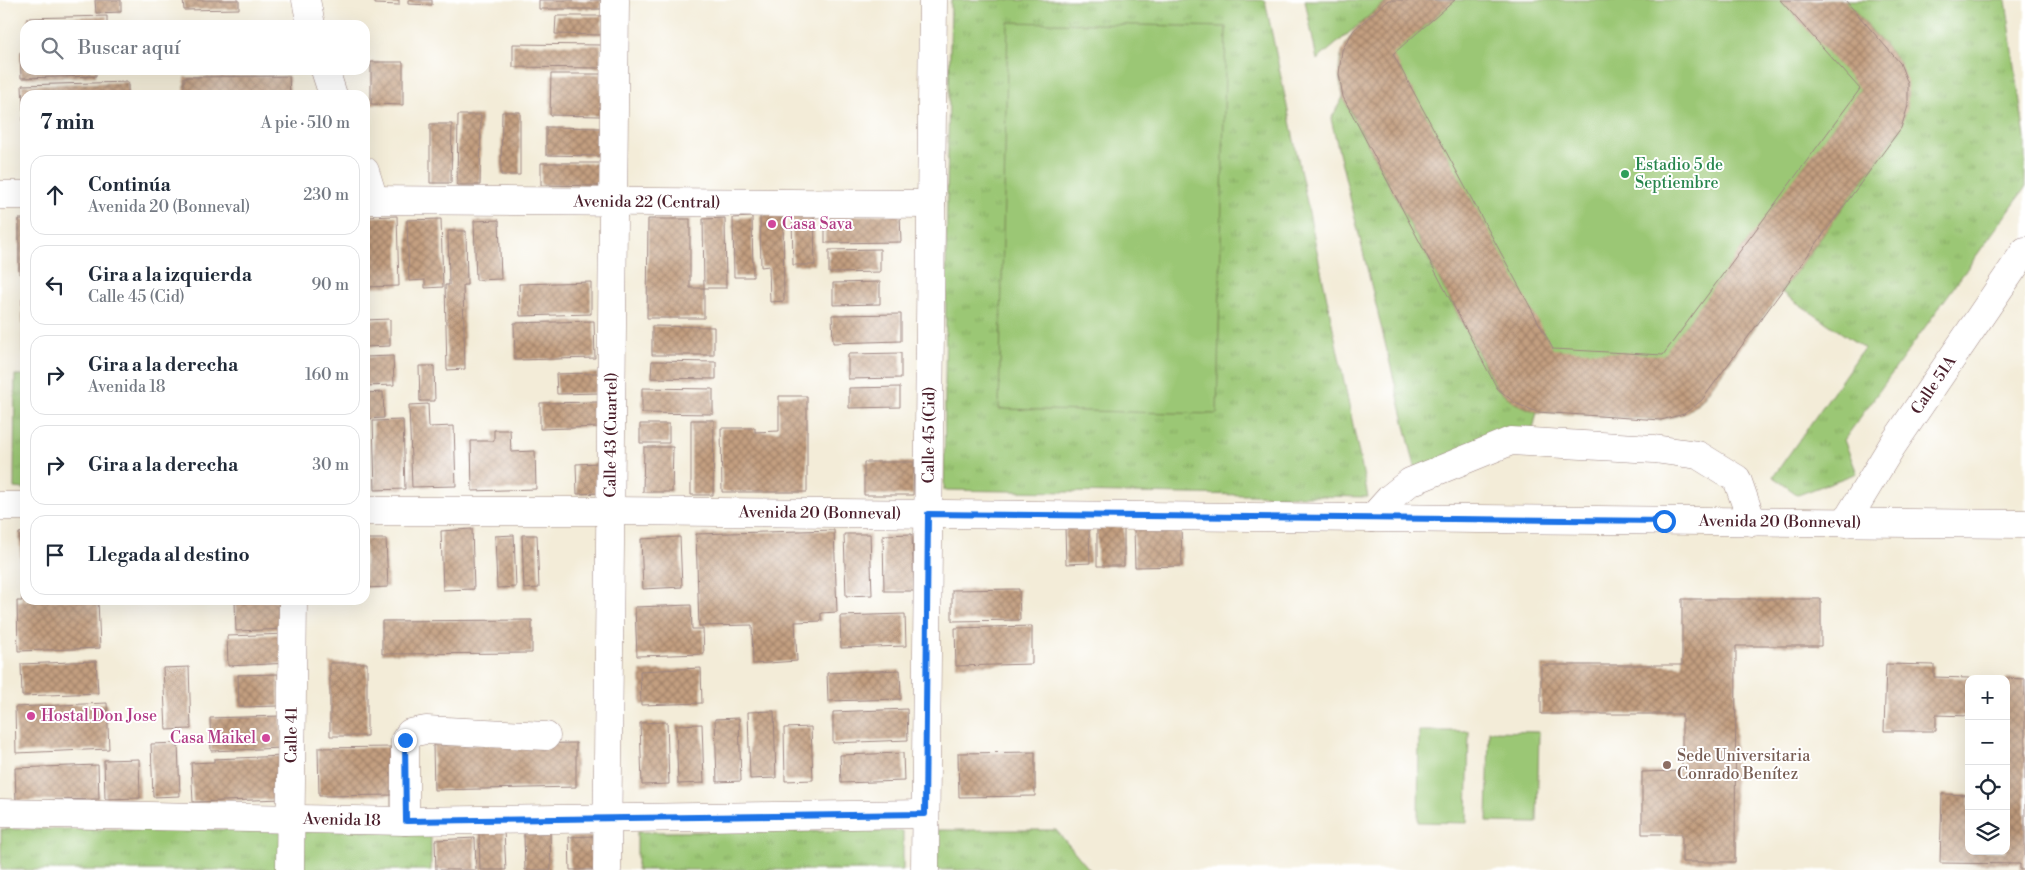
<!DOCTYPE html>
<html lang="es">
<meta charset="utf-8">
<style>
:root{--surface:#fff;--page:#f2f2f3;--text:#1f2937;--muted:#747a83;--line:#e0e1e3}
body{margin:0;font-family:"Libre Bodoni",serif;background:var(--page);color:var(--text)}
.controls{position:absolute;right:15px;bottom:15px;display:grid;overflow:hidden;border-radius:10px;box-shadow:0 5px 20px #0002}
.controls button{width:45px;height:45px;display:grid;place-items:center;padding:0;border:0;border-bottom:1px solid var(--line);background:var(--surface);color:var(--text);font:25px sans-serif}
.stop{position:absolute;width:15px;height:15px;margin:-11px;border:4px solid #1a73e8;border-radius:50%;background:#fff}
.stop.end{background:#1a73e8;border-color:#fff;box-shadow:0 1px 5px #0008}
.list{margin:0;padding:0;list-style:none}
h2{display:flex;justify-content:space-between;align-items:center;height:65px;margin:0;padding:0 20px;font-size:21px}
h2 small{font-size:16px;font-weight:400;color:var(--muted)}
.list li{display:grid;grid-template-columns:32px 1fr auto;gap:15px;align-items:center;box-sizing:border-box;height:80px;margin:0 10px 10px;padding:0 10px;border:1px solid var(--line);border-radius:15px}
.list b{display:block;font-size:19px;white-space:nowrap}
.list p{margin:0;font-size:16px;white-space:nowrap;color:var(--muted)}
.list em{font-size:16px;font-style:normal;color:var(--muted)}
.icon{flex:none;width:28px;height:28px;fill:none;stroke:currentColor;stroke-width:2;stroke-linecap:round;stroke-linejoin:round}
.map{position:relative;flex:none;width:2025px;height:870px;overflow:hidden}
.search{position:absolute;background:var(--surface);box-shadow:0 5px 20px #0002;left:20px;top:20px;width:350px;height:55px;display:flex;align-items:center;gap:12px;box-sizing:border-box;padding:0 18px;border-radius:15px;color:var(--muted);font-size:19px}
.panel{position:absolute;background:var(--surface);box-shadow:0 5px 20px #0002;left:20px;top:90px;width:350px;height:515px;border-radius:15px}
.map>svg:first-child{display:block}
</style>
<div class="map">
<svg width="2025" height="870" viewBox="0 0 2025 870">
<defs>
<pattern id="grass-tufts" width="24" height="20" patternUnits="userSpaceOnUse" patternTransform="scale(1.25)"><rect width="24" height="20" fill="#9bc774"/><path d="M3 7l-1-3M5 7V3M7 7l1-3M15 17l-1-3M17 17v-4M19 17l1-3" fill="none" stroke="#87aa65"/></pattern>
<pattern id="building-cross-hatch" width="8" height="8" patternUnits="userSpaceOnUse" patternTransform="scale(1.25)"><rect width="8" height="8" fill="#c39f80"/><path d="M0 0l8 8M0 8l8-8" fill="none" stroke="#a08169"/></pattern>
</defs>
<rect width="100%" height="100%" fill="#fff"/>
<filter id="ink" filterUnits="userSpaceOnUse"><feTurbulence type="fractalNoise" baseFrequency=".02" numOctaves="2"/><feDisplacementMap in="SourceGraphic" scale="10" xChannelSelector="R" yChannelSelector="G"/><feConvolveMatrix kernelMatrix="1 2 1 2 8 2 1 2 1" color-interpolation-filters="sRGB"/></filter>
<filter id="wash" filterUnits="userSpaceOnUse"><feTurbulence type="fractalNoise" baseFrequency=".0096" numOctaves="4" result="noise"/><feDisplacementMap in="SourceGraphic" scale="20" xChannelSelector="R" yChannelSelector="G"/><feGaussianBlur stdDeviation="1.12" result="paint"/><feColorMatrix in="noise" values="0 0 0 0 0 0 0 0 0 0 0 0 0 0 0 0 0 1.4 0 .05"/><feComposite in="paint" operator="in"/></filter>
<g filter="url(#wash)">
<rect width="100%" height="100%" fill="#f3ecd8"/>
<path fill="url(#grass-tufts)" stroke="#727350" d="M951,0H1265L1368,497L944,490L947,188Z
M1305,0H1388L1317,60Z
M1845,0H2006L2025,139V188L1844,440L1857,473L1798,495L1773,477L1864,348L1781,292L1823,235L1900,63Z
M1343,97L1497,388L1515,403L1537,412L1532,434L1416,471L1331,119Z
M15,375H25V489L14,488Z
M1,829L431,830V870H1Z
M932,830H1056L1090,870H932Z
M903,831V870H637V832Z"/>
<path fill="#9bc774" stroke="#727350" d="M1388,0H1845L1900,63L1901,128L1702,400L1684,414L1661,420L1537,412L1515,403L1497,388L1343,97C1342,89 1339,81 1339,73C1339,38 1364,21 1388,0Z
M1008,22L1226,27L1217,414L999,409Z
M1419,731H1469L1467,823L1418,822Z
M1489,731L1539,732L1537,823L1487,822Z"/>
<g id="blocks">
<path fill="url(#building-cross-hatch)" d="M95,0H121V12L96,13Z
M183,0H239V9L184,10Z
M375,0H399V5L375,4Z
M408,0H432V5L408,4Z
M539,0H601V9H539Z
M1388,0H1455L1393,54L1553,349L1663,355L1860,89L1780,0H1845L1900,63L1908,84V106L1901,128L1702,400L1684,414L1661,420L1537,412L1515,403L1497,388L1343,97L1339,74L1342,50L1354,30Z
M107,16V25H27V18Z
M556,16H602V35L555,34Z
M513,44L601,45V68L513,67Z
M20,52H25V70H96V76L21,78Z
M371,62H403V105L371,104Z
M551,74H601L600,116L550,115Z
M289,76L290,95H184V77Z
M128,82V95H25V110H23L22,85Z
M502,112H520V175H501Z
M458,115H481L480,185H457Z
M23,117H25V140L23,141Z
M430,124H452L451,183H430Z
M546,127L600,128V156L546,155Z
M541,163H600V186L541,185Z
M783,214L784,301L770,302L769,266L761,267L760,215Z
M814,214L815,265H793L792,215Z
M900,214L901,242L825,243V216Z
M397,216L399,286L365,287V217Z
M752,217L753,277H734L733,218Z
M725,218L726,288H704L703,219Z
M19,219H25V274H19Z
M441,219L443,287L425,288V280L409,281L407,220Z
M648,219H690V288H704V318H647Z
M499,220L501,279L476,280L474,221Z
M448,231H466L467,285H463L465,369L447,370L445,285H449Z
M880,249V272L829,273V250Z
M591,282V314L520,316L519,284Z
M880,282V304L833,305V283Z
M22,299H25V353H22Z
M901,314V341L833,343L832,315Z
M390,319V346L365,347V320Z
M594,321L595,358L515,360L514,323Z
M652,326L714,327V355H652Z
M901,353V378L848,379V354Z
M393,356L394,385L365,386V357Z
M652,361L716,362V379L651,378Z
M419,366H434L435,401H420Z
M598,373L599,393L557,394L556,374Z
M900,387V407L849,408V388Z
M642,388L713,389V414L642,413Z
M383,392L384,418L365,419V393Z
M779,396H807V492H722L721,428H755V432L779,431Z
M600,402L601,427L540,429V403Z
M428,404L429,427L454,426L456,486L412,487L409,405Z
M403,420L405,489L375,490L373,421Z
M691,420H714L713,495H691Z
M640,424H669V443H640Z
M494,430H510L511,452L535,451L536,489L472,491L471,441H494Z
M644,447H673L672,492H643Z
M864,462H914L913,495H864Z
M600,463L601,493L577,494L576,464Z
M1089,527L1090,563L1066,564L1065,528Z
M1097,527H1124V566H1097Z
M1181,527L1182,566L1135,567L1134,528Z
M472,529L474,589L443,590L441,531Z
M834,530L837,612L821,613V621L795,622L797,661L753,664L752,625L699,626L696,534Z
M25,532V600H98L100,648L18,651L17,601H22L19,533Z
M844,534H870L872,595L846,596Z
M912,534L914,591H884L883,535Z
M514,535L516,587L497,588L495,536Z
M522,535H537L539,588L524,589Z
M680,537L682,587L643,589L641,539Z
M365,539H386L388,587L365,588Z
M1019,589L1020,620L952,621V590Z
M1682,599H1821V646H1736L1735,862H1682V834H1642V772L1682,771V714H1541V665H1682Z
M287,600L288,629L236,631L235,602Z
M691,605L692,629H703L704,654L637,656L635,607Z
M905,614L906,646L841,648L840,616Z
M532,620V653L382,654V621Z
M1032,626V664L956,666L955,628Z
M289,634L290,663L228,666L227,636Z
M96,661L98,693L22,696L21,664Z
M330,663H367V736H330Z
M1886,664L1934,665V677L1969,678V716L1936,715V731H1884Z
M189,667L191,729L166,730L163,668Z
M701,668L702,703L641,705L640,671Z
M900,670L901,699L828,701L827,673Z
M278,674L279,706L239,707L238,675Z
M2006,678L2025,679V870H2020V864L1940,863L1942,794L1969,795V851H2006Z
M107,703L109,749L16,753L15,707Z
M907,709L908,740L833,743V712Z
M774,711L776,778L750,779L748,712Z
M281,716L282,748L211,751L210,718Z
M739,718L741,781L717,782L715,719Z
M667,722L669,784L642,785L640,723Z
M702,724L704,783L678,784L676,725Z
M811,727L813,780L785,781L784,728Z
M178,743L180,796L153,797L151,744Z
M576,743V787L434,790L433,745Z
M391,747L392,795L319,796L318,748Z
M1035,752V796L959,797L958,753Z
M903,753L904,781L841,783L840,755Z
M283,756L284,799L193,802L191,763L214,762V759Z
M139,759L140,798L105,799L104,760Z
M98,765L99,799L16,801L15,768Z
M504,831L506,870H480L479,832Z
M550,833L551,870H525L524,834Z
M593,836L595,870H570L569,837Z
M475,838L476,870H436L435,840Z"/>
</g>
</g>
<g filter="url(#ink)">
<use href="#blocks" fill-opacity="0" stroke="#9e8682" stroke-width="1"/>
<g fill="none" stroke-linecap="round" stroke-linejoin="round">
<defs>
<g id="minor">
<path d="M306,0L311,25"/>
<path d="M325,70L333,95"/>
<path d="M365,171L374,200"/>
<path d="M0,195H25"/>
<path id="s1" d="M365,200L931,204"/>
<path d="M0,506H25"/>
<path id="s2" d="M365,511H612L2025,524"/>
<path d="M1372,518L1390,498L1410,482L1511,441L1654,449L1698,455L1737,479L1752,522"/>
<path id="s3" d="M1845,523L1892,446L2025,251"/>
<path id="s4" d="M0,813L405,821L925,814"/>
<path d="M405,821V740L410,733L426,730L546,736"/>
<path id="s5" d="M290,870L293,600"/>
<path id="s6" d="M607,870L615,0"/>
<path id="s7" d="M925,870L933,0"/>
</g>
</defs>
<use href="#minor" stroke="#9e8682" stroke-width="29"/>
<use href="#minor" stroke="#fff" stroke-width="28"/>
</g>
</g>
<g fill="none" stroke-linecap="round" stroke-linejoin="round" filter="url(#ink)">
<path stroke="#1a73e8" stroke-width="6" d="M405,740L406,821L925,814L928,514L1664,521"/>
</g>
<circle fill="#2e9e5b" stroke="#fff" stroke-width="2" cx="1625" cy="174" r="5"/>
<g fill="#d1479c" stroke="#fff" stroke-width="2">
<circle cx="772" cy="224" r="5"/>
<circle cx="31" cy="716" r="5"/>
<circle cx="266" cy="738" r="5"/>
</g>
<circle fill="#8d6e63" stroke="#fff" stroke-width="2" cx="1667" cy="765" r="5"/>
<g text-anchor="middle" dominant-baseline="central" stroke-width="4" stroke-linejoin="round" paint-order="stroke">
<g font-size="16" fill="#27864d" stroke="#fff" text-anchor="start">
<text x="1635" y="165">Estadio 5 de<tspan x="1635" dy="18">Septiembre</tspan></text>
</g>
<g font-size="16" fill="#4a1f2b" stroke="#fff">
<text stroke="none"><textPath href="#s1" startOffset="282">Avenida 22 (Central)</textPath></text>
<text stroke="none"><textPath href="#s3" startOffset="164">Calle 51A</textPath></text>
<text stroke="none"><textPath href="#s6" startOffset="435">Calle 43 (Cuartel)</textPath></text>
<text stroke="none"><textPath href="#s7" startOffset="435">Calle 45 (Cid)</textPath></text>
<text stroke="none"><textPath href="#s2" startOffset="455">Avenida 20 (Bonneval)</textPath></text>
<text stroke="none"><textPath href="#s2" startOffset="1415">Avenida 20 (Bonneval)</textPath></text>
<text stroke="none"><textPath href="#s5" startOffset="135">Calle 41</textPath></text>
<text stroke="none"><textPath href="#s4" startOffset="342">Avenida 18</textPath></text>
</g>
<g font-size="16" fill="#b23c85" stroke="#fff" text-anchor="start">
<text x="782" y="224">Casa Sava</text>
<text x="41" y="716">Hostal Don Jose</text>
<text x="256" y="738" text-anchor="end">Casa Maikel</text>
</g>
<g font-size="16" fill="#785e54" stroke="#fff" text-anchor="start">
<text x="1677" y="756">Sede Universitaria<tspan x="1677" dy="18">Conrado Benítez</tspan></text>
</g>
</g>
</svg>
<div class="controls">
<button>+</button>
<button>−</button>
<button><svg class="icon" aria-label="locate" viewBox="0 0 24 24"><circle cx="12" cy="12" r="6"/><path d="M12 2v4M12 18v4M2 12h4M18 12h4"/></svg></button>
<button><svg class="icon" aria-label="layers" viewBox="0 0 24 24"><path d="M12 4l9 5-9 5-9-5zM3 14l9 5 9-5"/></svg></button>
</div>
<div class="stop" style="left:1664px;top:521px"></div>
<div class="stop end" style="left:405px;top:740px"></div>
<div class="search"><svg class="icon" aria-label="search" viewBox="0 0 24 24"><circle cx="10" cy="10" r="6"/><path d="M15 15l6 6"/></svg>Buscar aquí</div>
<section class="panel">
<h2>7 min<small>A pie · 510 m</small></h2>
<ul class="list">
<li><svg class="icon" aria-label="ahead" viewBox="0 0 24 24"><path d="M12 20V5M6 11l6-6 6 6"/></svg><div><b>Continúa</b><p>Avenida 20 (Bonneval)</p></div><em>230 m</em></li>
<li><svg class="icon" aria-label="left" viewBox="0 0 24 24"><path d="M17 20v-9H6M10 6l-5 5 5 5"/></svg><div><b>Gira a la izquierda</b><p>Calle 45 (Cid)</p></div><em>90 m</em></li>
<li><svg class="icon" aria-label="right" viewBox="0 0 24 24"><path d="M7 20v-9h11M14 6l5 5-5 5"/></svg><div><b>Gira a la derecha</b><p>Avenida 18</p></div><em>160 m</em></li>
<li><svg class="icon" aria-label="right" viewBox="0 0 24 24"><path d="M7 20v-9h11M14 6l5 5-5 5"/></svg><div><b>Gira a la derecha</b></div><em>30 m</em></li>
<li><svg class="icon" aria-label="arrive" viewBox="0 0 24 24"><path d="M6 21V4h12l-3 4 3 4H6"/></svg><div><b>Llegada al destino</b></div></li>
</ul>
</section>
</div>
